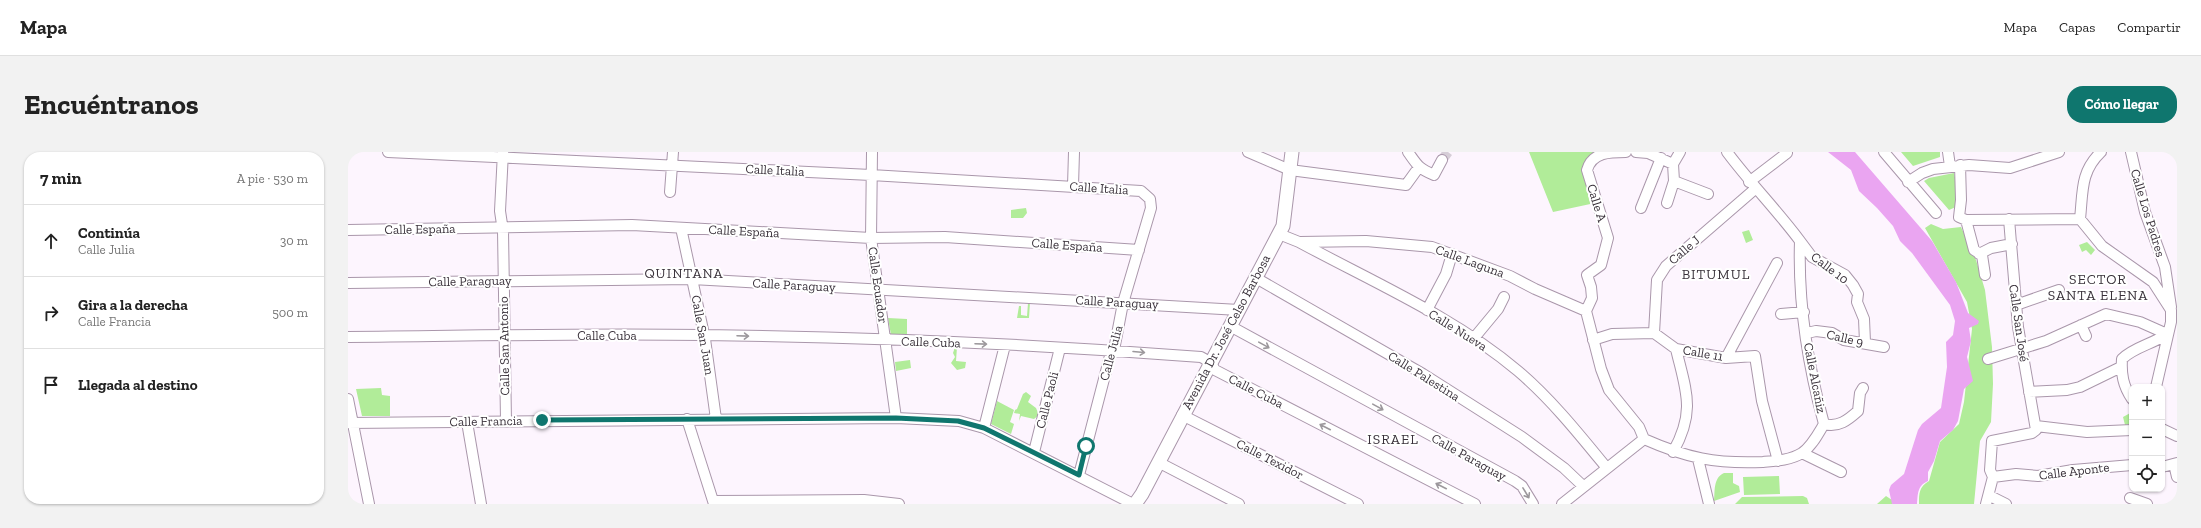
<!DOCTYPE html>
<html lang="es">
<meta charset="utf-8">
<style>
:root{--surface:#fff;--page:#f2f2f2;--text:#222;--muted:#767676;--line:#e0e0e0;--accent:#0f766e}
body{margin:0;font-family:"Zilla Slab",serif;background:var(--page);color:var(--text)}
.controls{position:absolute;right:12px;bottom:12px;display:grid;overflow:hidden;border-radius:8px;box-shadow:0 1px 3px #0004}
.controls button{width:36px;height:36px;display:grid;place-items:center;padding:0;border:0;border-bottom:1px solid var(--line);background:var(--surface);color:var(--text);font:20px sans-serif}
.stop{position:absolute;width:12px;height:12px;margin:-9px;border:3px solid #0f766e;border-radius:50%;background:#fff}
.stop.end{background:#0f766e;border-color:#fff;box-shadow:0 1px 4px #0008}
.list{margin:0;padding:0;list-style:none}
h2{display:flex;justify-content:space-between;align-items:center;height:52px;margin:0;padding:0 16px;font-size:17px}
h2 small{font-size:13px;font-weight:400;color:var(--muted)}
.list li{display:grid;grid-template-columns:26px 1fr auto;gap:12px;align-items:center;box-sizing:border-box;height:72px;padding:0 16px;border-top:1px solid var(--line)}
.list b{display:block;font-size:15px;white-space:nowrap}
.list p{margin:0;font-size:13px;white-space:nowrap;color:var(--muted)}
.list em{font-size:13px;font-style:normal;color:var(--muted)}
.icon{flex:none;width:22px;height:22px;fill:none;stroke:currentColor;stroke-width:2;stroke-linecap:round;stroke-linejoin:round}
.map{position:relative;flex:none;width:1829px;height:352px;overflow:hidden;border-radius:16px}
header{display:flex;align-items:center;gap:24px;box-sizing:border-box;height:56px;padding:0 20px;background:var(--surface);border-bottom:1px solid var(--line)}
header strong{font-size:19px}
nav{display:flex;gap:22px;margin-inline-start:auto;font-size:14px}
.intro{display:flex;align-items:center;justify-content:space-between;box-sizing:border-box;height:96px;padding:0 24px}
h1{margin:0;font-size:28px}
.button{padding:10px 18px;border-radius:16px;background:var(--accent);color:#fff;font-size:14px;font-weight:700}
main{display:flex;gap:24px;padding:0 24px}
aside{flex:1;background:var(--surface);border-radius:16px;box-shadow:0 1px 3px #0004}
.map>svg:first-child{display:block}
</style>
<header>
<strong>Mapa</strong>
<nav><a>Mapa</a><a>Capas</a><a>Compartir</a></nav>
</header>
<div class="intro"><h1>Encuéntranos</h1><a class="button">Cómo llegar</a></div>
<main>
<aside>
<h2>7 min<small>A pie · 530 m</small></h2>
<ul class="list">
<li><svg class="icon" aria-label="ahead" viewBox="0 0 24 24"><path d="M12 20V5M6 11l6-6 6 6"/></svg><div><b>Continúa</b><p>Calle Julia</p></div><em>30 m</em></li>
<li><svg class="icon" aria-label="right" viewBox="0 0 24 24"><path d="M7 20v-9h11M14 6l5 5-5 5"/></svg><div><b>Gira a la derecha</b><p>Calle Francia</p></div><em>500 m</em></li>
<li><svg class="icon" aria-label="arrive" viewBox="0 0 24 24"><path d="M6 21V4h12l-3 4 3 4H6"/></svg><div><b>Llegada al destino</b></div></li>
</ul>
</aside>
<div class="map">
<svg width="1829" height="352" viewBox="0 0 1829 352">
<rect width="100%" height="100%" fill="#fdf5fe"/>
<path fill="#b1ec99" d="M1181,0H1253L1237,14L1247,51L1205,60Z
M1553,0H1592V5L1565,14Z
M1606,21L1608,30L1610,54L1601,58L1576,29L1581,26Z
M678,56L679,61L675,66H663V58Z
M1583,72L1595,77L1613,75L1628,108L1637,138L1644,195L1645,232L1643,270L1632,289L1626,352H1571C1571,341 1571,335 1581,329L1592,290L1611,272L1616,250L1624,177L1619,150L1577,76Z
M1401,78L1405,88L1398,91L1394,80Z
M1739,90L1747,98L1743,103L1738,98L1734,100L1731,93Z
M682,150L681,166H669L671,154H673V163L679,164L680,151Z
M540,166L559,167V183H543Z
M607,195H609L608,209L618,210L617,216L609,218L603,211L607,205L605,201Z
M562,208L563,216L548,219L547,210Z
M33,236L34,243L42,244V264H14L8,237Z
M678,240L683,244L680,250L688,256L691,263L686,267L673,264L671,269L672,262L666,261L667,258L669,257L675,242Z
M649,249L666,258L662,270L666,272L663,282L643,272Z
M1784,260V272L1777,273L1775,265Z
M1376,321H1385V331L1391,334L1392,340L1366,349C1367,339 1365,326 1376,321Z
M1431,324L1432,342L1396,343L1395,325Z
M1455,344L1459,346L1461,352H1387L1394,345Z
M1538,344L1550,352H1529Z"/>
<path fill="#eaa5f1" d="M1480,0H1507L1584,89L1608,130L1620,161L1631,169L1630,172L1621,176L1623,189L1619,205L1625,229L1616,237L1610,269L1605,278L1592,289L1586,309L1580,320V329C1569,334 1570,342 1569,352H1544L1541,338L1543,333L1556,322L1570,278L1574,272L1593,256L1599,215L1598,190L1605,183L1607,169L1602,153L1564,101L1552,89L1545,74L1529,56L1511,39L1503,18Z"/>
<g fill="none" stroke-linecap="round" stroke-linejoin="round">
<path stroke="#d6ced7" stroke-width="10" stroke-dasharray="10 5" stroke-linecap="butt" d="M1094,8L1100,0"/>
<defs>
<path id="minor" d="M40,0L523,23L793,39L802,47L803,56L775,151L766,198L762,204L731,323
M155,0L152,59L155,79L158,269
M524,0L523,86L548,266
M900,0L942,18L1058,33L1071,15
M1060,0C1070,14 1070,16 1086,23L1094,8
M1278,0C1262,0 1244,0 1239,18L1260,86L1253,113L1239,123L1243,135L1244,146L1238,159L1253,217L1261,238L1291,275L1296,287
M1288,0L1300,1L1325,12L1326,29L1319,51
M1536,0L1588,61
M1600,0L1602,14
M1753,0C1732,20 1735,40 1732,67L1754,94L1805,130L1823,158V170L1808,235
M1783,0L1797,60L1817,115L1823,155
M1325,12L1332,0
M1612,13L1613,48L1611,65L1618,68L1732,67
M1326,29L1360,42
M1401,30L1439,1
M1560,30L1574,21L1585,17L1621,13L1662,16L1711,0
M725,34L726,0
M322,40L325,0
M1293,56L1313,6
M1618,68L1626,98L1634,103L1637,123
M333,76L357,187L368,267
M0,78L284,73L523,86L597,85L791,98
M931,82L951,90C1025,130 1106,165 1170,219C1203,247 1231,282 1258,315
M1452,89L1464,105L1497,123L1505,133L1510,142L1509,150L1516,167L1517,190
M952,90L1018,89L1084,95L1162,124L1187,137L1238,159
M1631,102L1643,96L1664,92
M908,126L1075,222L1174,285L1216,316L1235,334
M0,131L344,127L891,158
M1668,153L1711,138
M1079,158L1098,122L1104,102
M1433,162L1456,160
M1733,173L1738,184
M882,174L1167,329L1174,334L1185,352
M1306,181L1309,128L1318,114L1407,37
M1459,181L1468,179L1484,181L1496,188L1536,195
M0,185C119,184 237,181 356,183C521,185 688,192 853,205L862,210L867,218L1127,352
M1126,186L1150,157L1156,145
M1245,188L1264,182L1306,181L1328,197L1378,206L1407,204L1414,249L1430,309
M1378,206L1429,111
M1640,207L1698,189L1758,162L1792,170L1819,182
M1681,240L1719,238L1732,235L1773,215
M0,247L21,352
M1784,247C1775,234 1773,222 1774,207C1786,195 1805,192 1819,182
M834,263L1010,352
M339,267L366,352
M119,270L133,352
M0,271L548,266L611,269L636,276L785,352
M1476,272C1490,276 1500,268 1510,259L1512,241L1515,236
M1688,274L1739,280L1784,278
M636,276L657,193
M1814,277L1829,284
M1296,287C1339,306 1367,312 1415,310C1427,309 1443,308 1454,301C1464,294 1470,282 1476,272C1460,214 1450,149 1452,89C1429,58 1402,31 1379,0
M686,300L712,196
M1325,300C1348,259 1338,239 1328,197
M1454,301L1493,320
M1350,307L1361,352
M810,310L891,352
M1826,312L1829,325
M1814,315L1829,311
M1645,325L1668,322L1690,324L1725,318L1784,313
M1642,344L1658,352
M1782,346L1799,352
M365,349L516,348L551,352
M1214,352L1296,287
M1638,352L1645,325L1642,318L1644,289L1684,281L1688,278L1670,175L1661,67"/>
<path id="major" d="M787,352L794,342L935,74L944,0"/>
</defs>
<use href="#minor" stroke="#aa97ab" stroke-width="12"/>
<use href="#major" stroke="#aa97ab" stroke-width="15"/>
<use href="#minor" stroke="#fff" stroke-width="10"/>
<use href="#major" stroke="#fff" stroke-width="13"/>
</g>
<defs><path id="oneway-shaft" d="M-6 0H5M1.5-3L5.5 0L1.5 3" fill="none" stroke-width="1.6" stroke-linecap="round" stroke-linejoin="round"/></defs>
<g stroke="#9c989c">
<use href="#oneway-shaft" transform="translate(395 184) rotate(2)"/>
<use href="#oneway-shaft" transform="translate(633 192) rotate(2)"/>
<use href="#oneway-shaft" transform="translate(916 193) rotate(29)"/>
<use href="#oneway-shaft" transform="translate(791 200) rotate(5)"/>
<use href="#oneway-shaft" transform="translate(1030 255) rotate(29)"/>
<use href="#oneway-shaft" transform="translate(977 275) rotate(-153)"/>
<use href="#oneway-shaft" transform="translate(1093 334) rotate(-153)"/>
<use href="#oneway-shaft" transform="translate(1178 341) rotate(59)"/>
</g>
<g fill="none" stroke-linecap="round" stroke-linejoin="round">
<path stroke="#0f766e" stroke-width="5" d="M194,268L548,266L610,269L636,276L731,323L738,294"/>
</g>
<g text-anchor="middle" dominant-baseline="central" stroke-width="4" stroke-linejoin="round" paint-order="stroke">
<g font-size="13" fill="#39313a" stroke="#fff">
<text transform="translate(427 18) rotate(3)">Calle Italia</text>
<text transform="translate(751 36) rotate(4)">Calle Italia</text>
<text transform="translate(1249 51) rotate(73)">Calle A</text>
<text transform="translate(1800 61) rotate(73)">Calle Los Padres</text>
<text transform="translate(72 77) rotate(-1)">Calle España</text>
<text transform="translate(396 79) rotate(3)">Calle España</text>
<text transform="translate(719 93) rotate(4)">Calle España</text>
<text transform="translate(1336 98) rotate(-41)">Calle J</text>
<text transform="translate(1122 109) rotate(20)">Calle Laguna</text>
<text transform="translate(1482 116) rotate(37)">Calle 10</text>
<text transform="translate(122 129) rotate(-1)">Calle Paraguay</text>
<text transform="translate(446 133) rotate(3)">Calle Paraguay</text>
<text transform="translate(530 133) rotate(82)">Calle Ecuador</text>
<text transform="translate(769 150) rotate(3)">Calle Paraguay</text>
<text transform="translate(1671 171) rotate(82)">Calle San José</text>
<text transform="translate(1110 178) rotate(32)">Calle Nueva</text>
<text transform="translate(878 180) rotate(-62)">Avenida Dr. José Celso Barbosa</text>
<text x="259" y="183">Calle Cuba</text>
<text transform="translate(355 183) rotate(80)">Calle San Juan</text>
<text transform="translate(1497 186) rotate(13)">Calle 9</text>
<text transform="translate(583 190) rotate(2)">Calle Cuba</text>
<text transform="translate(156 194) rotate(-91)">Calle San Antonio</text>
<text transform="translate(763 201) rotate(-75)">Calle Julia</text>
<text transform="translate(1355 201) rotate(10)">Calle 11</text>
<text transform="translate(1076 224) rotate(32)">Calle Palestina</text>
<text transform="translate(1467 226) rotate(79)">Calle Alcañiz</text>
<text transform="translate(908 239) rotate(27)">Calle Cuba</text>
<text transform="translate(699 248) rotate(-76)">Calle Paoli</text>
<text transform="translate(138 269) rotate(-1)">Calle Francia</text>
<text transform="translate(1121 305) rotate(29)">Calle Paraguay</text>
<text transform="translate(922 307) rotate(27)">Calle Texidor</text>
<text transform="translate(1726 319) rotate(-7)">Calle Aponte</text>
</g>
<g font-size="14" letter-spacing="1" fill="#39313a" stroke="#fff">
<text x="336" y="121">QUINTANA</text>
<text x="1368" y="122">BITUMUL</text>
<text x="1750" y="127">SECTOR<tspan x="1750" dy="16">SANTA ELENA</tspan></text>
<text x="1045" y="287">ISRAEL</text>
</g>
</g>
</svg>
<div class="controls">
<button>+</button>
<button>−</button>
<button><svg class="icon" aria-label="locate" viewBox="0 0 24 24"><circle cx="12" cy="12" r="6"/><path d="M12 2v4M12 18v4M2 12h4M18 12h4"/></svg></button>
</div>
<div class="stop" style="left:738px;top:294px"></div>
<div class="stop end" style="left:194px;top:268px"></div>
</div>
</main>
